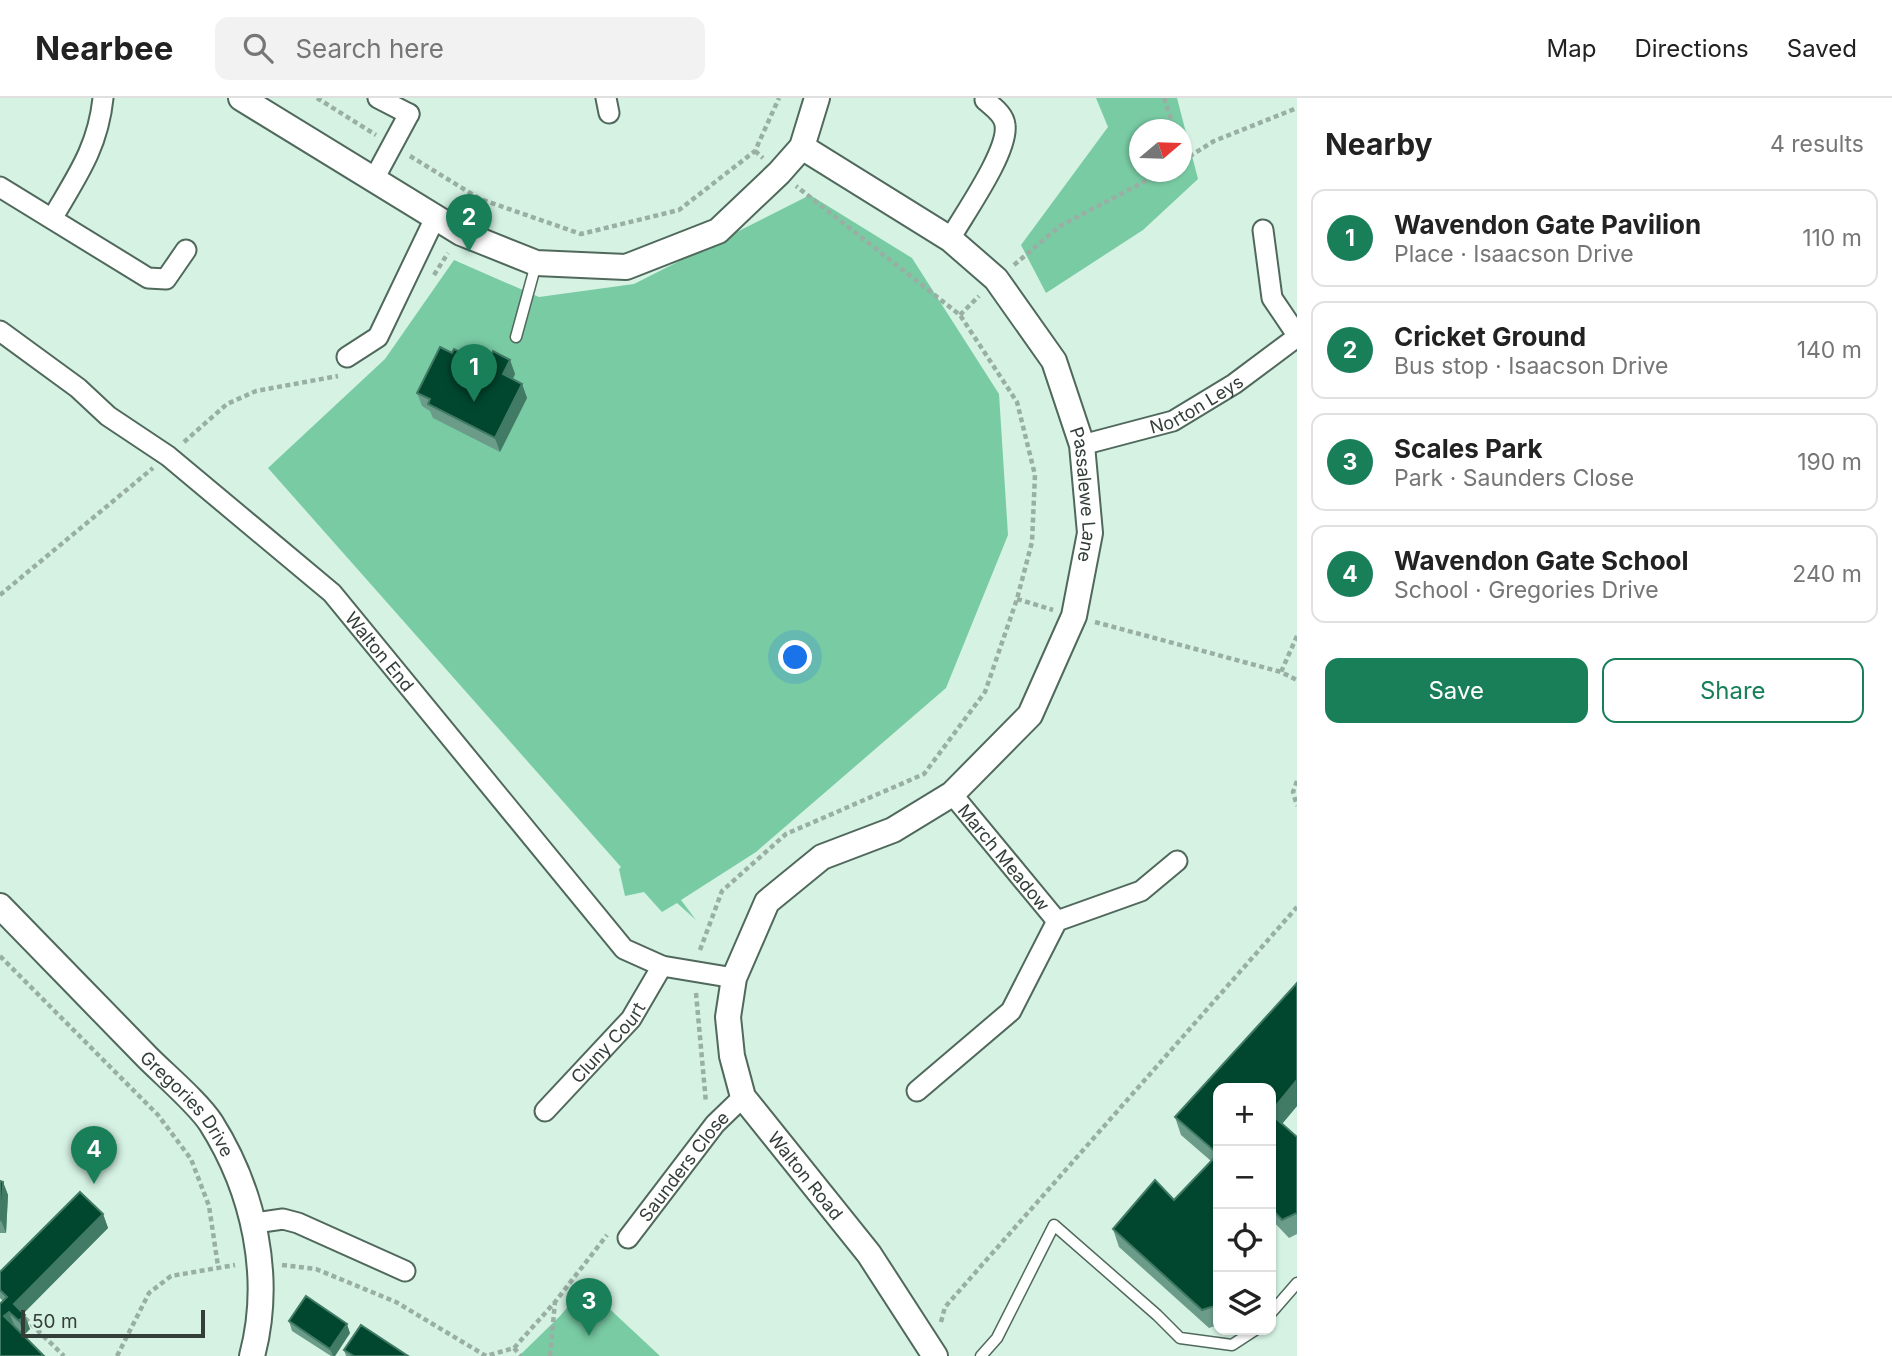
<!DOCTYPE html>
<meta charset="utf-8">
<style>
:root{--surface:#fff;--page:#f2f2f2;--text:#222;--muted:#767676;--line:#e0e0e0;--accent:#187f59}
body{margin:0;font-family:Inter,sans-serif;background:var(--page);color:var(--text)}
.controls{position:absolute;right:21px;bottom:21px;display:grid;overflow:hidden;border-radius:14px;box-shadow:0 2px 5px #0004}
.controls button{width:63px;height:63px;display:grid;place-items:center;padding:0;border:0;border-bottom:2px solid var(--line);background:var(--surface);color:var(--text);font:35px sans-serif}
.compass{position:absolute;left:1129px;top:21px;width:63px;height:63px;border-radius:50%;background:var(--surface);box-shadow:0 2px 5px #0004;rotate:71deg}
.scale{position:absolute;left:21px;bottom:18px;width:184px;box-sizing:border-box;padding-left:7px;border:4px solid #333e38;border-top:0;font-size:19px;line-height:24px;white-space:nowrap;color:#333e38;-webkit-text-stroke:5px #d5f2e3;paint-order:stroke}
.you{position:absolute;left:796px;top:560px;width:24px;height:24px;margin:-18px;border:5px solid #fff;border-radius:50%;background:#1a73e8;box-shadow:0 0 0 10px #1a73e833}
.badge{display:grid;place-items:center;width:46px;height:46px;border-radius:50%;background:var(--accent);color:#fff;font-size:23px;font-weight:700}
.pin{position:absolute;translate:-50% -58px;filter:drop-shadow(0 2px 4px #0008)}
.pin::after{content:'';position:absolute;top:37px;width:24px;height:21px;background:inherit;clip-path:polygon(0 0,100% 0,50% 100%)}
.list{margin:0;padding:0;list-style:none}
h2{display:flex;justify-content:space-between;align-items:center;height:91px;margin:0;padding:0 28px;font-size:30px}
h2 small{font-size:23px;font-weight:400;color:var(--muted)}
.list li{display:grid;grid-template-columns:46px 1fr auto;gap:21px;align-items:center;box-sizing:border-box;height:98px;margin:0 14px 14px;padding:0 14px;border:2px solid var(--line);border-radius:14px}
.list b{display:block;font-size:26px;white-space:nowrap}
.list p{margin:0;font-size:23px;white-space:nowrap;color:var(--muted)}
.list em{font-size:23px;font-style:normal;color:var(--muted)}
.actions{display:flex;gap:14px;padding:21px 28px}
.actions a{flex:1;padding:16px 0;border:2px solid var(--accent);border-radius:14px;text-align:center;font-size:24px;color:var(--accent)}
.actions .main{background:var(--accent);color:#fff}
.icon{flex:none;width:38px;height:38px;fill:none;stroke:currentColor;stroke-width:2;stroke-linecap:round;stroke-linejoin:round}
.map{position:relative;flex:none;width:1297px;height:1258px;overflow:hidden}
header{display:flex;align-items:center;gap:42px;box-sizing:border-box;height:98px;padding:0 35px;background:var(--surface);border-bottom:2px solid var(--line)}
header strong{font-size:33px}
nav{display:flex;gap:38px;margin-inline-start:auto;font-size:24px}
.search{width:490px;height:63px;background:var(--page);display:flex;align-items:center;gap:18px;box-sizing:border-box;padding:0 24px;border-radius:14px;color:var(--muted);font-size:26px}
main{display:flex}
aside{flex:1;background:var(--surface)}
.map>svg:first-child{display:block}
</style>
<header>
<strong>Nearbee</strong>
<div class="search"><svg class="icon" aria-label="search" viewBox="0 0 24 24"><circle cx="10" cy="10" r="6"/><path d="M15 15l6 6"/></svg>Search here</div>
<nav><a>Map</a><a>Directions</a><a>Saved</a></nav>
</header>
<main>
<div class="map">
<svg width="1297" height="1258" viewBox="0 0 1297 1258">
<rect width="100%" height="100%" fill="#d5f2e3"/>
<path fill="#79cba4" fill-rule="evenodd" d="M1096,0H1177L1198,81L1143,132L1046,195L1021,147L1108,29ZM1140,32H1182V74H1140Z
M810,97L912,160L999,296L1008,437L946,590L756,754L681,802L696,822L677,805L662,814L644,794L625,798L619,771L621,769L268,370L385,261L454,162L539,199L634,186Z
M585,1188L660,1258H519L560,1218Z"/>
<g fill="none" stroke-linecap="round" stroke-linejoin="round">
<defs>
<path id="service" d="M516,239L536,166
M1271,1215L1297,1185
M981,1258L997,1240L1054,1127L1157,1217L1180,1240L1232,1247L1255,1232"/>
<g id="minor">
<path d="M378,0L409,16"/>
<path d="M606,0L609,15"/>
<path d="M374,81L409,16"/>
<path d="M0,89L148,180L166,181L186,152"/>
<path d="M53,119C77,78 98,49 103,0"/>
<path d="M1263,132L1272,200L1297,237"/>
<path d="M950,141C964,116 1009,53 1005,27C1004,16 993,9 985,2"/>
<path id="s1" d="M0,233L78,290L108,318L168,358L332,495L624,851L662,868L734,880"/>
<path d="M347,259L378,239L435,120"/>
<path id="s2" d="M1082,347L1173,323L1234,286L1297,239"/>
<path id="s3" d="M952,696L1057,823"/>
<path d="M917,993L1011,913L1057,823L1141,793L1177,763"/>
<path id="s4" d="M545,1013L631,921L662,868"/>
<path d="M255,1125L283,1121L298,1125L405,1173"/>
<path id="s5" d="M628,1140L715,1026L743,999"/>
</g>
<g id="tertiary">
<path d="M241,0L461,135L536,165L626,169L718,133L779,75L802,49L817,0"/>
<path id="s6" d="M802,49L950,141L996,181L1054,263L1082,347L1090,435L1074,518L1030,617L952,696L893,732L822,759L767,804L734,880L728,919L732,958L743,999L869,1156L935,1258"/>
<path id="s7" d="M0,808C49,859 99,909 148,960C166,978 198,1005 211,1025C254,1093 273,1179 252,1258"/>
</g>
</defs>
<use href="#service" stroke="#50695c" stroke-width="13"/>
<use href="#minor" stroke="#50695c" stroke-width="23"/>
<use href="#tertiary" stroke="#50695c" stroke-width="28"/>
<path stroke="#99afa4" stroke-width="4.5" stroke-dasharray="5 3.5" stroke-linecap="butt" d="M317,0L376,37
M1164,0L1175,32
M1182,50L1186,61
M755,53L763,60
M410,58L480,101L581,136L679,112L755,53L779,0
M1182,63L1214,43L1297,10
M473,114L480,101
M1014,167L1060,128L1163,74
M434,177L448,155
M960,217L979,198
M184,344L227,306L256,293L338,278
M0,497L153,370
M1017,501L1053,512
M1095,524L1281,574
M1297,538L1281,574L1297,582
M1297,683L1293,694L1297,708
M700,852L722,793L786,736L924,676L985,594L1017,501L1032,444L1035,377L1017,304L960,217L796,88
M0,858L158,1017L191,1061L209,1108L218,1168
M696,895L706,1005
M282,1167L316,1171L396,1204L486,1258L514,1250L555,1204L607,1137
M25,1220L64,1258
M941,1224L945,1209L1297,809
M514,1250L521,1258
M117,1258L149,1195L171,1178L235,1167
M550,1258L555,1204"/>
<use href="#service" stroke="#fff" stroke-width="10"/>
<use href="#minor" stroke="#fff" stroke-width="19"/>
<use href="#tertiary" stroke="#fff" stroke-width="24"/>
</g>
<path fill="#6b9c89" d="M452,255L486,267L510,262L515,276L513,281L522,286L527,300L500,354L433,320L430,313L422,308L417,295Z
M1297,885V1008L1282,1026L1297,1039V1136L1289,1140L1271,1121V990H1218V1227L1209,1230L1119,1149L1113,1131L1174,1102L1211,1063L1181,1037L1175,1019Z
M0,1083L3,1084L8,1097L6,1135H0Z
M103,1116L108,1130L23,1215L30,1231L0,1258L3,1203L0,1200V1174Z
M289,1223L350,1235L335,1258H331L292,1233Z
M344,1252L408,1258H346Z"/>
<path fill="#417a65" d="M510,262L515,276L508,290L503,276Z
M522,286L527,300L500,354L495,340Z
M1297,982V1008L1276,1033L1271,1018V1014Z
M3,1084L8,1097L6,1135L1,1122Z
M103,1116L108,1130L19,1220L14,1206Z
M9,1214L14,1227L4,1218Z
M25,1217L30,1231L24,1237L19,1223Z
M347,1226L350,1235L335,1258H333L330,1251Z"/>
<path fill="#01472f" stroke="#417a65" stroke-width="2" d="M440,249L452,255L454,251L486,267L493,253L510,262L503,276L522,286L495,340L428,306L430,301L417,295Z
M1297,885V982L1271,1014V990H1218V1207L1202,1212L1113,1131L1155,1082L1174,1102L1218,1056L1175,1019Z
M1271,1016L1297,1039V1115L1282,1122L1271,1110Z
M0,1083L3,1084L1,1122L0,1121Z
M80,1094L103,1116L14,1206L25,1217L19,1223L9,1214L4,1218L44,1258H0V1206L7,1199L0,1192V1174Z
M306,1198L347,1226L330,1251L289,1223Z
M361,1227L408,1258H354L344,1252Z"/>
<g text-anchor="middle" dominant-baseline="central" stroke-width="7" stroke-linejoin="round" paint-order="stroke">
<g font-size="18" fill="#333e38" stroke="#d5f2e3">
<text stroke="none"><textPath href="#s2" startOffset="122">Norton Leys</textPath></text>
<text stroke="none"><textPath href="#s6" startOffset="474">Passalewe Lane</textPath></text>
<text stroke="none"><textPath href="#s1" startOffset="499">Walton End</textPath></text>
<text stroke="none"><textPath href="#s3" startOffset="82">March Meadow</textPath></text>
<text stroke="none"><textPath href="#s4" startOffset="93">Cluny Court</textPath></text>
<text stroke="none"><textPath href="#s7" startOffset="273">Gregories Drive</textPath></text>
<text stroke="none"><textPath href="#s5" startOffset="91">Saunders Close</textPath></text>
<text stroke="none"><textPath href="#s6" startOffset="1337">Walton Road</textPath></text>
</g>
</g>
</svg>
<div class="controls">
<button>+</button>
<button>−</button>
<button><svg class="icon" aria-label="locate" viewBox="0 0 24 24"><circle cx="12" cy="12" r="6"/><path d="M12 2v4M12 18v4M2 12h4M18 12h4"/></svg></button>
<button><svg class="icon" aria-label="layers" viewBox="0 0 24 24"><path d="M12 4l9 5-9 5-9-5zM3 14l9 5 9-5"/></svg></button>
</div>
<svg class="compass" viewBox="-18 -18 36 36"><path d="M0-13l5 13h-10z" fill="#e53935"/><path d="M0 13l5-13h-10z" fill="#767676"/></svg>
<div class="scale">50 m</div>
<div class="you"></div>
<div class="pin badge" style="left:474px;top:304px">1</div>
<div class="pin badge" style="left:469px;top:154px">2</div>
<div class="pin badge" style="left:589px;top:1238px">3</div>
<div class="pin badge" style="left:94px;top:1086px">4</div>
</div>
<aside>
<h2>Nearby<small>4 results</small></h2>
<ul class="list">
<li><span class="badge">1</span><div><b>Wavendon Gate Pavilion</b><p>Place · Isaacson Drive</p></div><em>110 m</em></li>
<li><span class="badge">2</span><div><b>Cricket Ground</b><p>Bus stop · Isaacson Drive</p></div><em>140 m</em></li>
<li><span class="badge">3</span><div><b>Scales Park</b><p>Park · Saunders Close</p></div><em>190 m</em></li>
<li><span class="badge">4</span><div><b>Wavendon Gate School</b><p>School · Gregories Drive</p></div><em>240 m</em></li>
</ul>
<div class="actions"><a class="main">Save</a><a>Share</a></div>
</aside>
</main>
